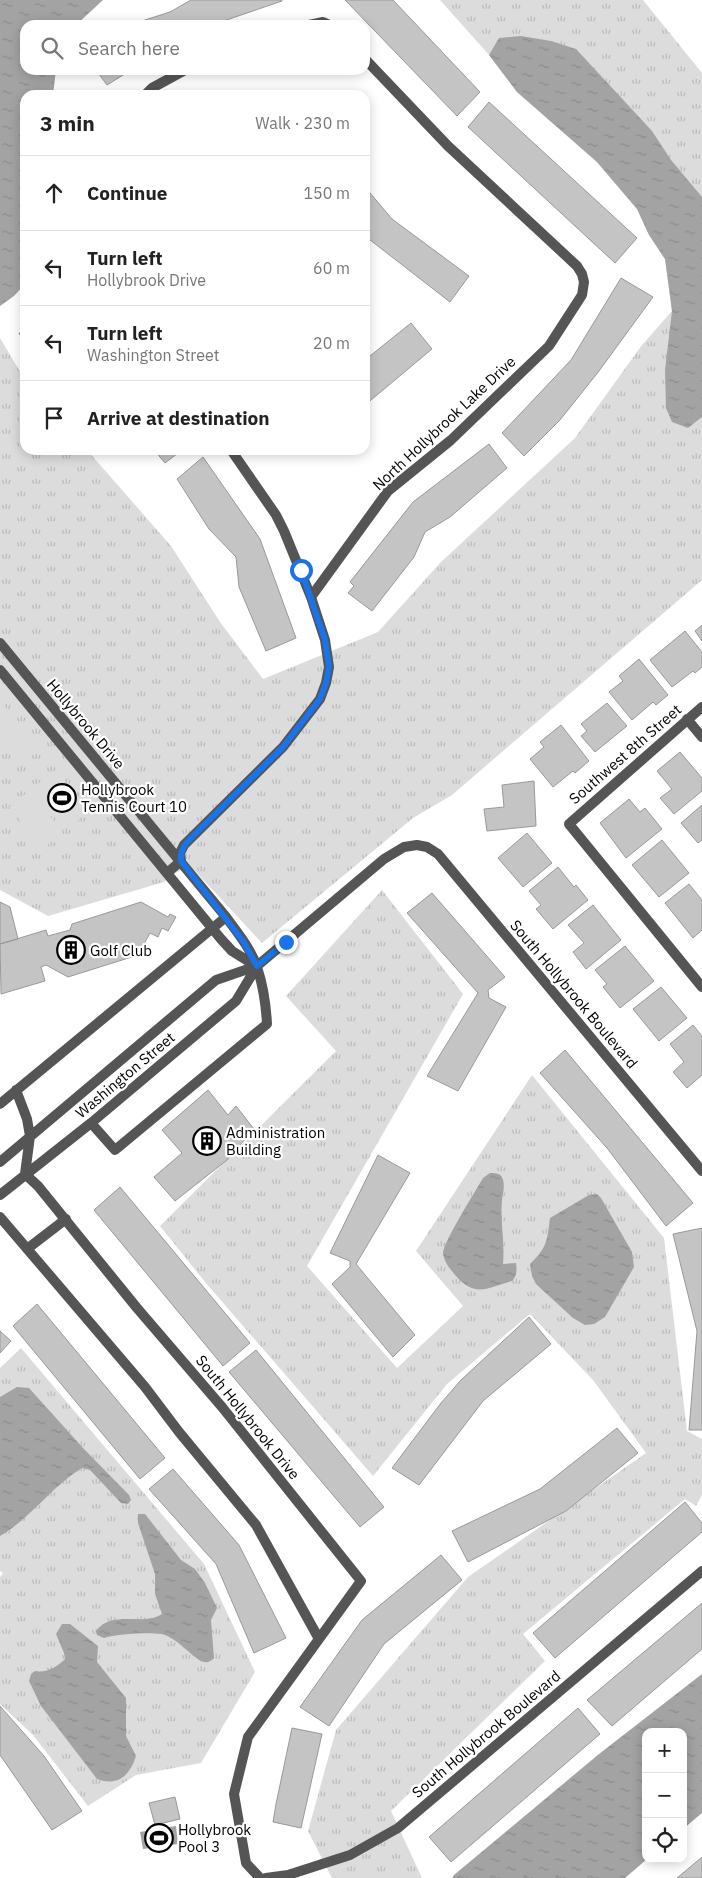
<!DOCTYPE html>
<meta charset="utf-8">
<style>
:root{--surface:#fff;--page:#f6f6f6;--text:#222;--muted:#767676;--line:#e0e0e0}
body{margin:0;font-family:"IBM Plex Sans",sans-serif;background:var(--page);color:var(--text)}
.controls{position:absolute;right:15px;bottom:15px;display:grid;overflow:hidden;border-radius:10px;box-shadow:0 2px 12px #0003}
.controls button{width:45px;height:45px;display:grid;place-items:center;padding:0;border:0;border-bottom:1px solid var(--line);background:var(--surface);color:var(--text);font:25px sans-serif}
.stop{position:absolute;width:15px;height:15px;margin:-11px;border:4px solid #1a73e8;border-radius:50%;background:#fff}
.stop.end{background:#1a73e8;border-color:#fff;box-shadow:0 1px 5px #0008}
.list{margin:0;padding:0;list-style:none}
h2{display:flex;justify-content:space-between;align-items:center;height:65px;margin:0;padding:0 20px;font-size:21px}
h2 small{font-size:16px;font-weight:400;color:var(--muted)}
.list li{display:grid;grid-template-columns:32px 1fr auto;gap:15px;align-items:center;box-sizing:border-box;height:75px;padding:0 20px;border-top:1px solid var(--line)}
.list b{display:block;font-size:19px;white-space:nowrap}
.list p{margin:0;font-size:16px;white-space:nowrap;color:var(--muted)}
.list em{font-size:16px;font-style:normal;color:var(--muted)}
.icon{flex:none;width:28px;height:28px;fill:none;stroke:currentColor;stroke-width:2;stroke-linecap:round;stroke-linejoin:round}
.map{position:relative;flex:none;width:702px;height:1878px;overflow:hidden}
.search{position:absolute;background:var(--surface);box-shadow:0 2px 12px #0003;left:20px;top:20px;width:350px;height:55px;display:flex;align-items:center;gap:12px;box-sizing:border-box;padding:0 18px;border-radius:15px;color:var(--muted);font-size:19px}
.panel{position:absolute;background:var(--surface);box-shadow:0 2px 12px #0003;left:20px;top:90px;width:350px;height:365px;border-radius:15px}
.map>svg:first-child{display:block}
</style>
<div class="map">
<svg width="702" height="1878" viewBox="0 0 702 1878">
<defs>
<pattern id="grass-tufts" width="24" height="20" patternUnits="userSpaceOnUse" patternTransform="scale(1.25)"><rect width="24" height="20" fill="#dcdcdc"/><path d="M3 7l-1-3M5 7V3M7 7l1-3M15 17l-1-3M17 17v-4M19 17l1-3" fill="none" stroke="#bbb"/></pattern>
<pattern id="water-ripples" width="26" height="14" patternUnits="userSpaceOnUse" patternTransform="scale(1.25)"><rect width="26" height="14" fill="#a3a3a3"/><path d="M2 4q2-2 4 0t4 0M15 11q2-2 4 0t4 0" fill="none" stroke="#8b8b8b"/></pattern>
</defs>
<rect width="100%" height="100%" fill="#fff"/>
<path fill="url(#grass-tufts)" d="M440,0H643L702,73V580L452,795L413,818L262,943L194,870C181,867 174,874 164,882L48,916L0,890V338L25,380V450H87L171,546L220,622L263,679L378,632L441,562L575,438L642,345L672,311L665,259L649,235L637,209L597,162L517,92L489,55Z
M382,890L463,994L307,1266L397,1368L463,1306L416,1251L532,1075L664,1238L687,1431L702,1439V1495L696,1506L685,1499L523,1634L545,1661L391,1811L422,1878H332L308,1831L336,1730L468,1577L646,1453L593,1380L530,1314L447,1384L373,1476L205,1282L160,1226L336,1051L286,996Z
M21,1348L204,1564L255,1672L201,1763L136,1775L88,1806L33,1735L0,1704V1577L3,1573L0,1571V1368Z"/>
<path fill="#dcdcdc" d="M2,703L36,744L17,761L0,740V705Z
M55,770L89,811L70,827L35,786Z
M29,791L63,832L44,848L9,807Z"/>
<path fill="url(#water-ripples)" d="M0,0H103L76,25H25V70H56L53,95H25V284L14,296L0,306Z
M521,36L551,41L576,49L652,131L671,160L702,197V417L688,428L672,422L666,408L665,370L672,311L665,259L649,235L637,209L597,162L517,92L489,55L499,38Z
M490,1173C494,1173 499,1173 501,1176C506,1182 503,1193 502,1200C500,1221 505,1242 503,1264L516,1263C517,1270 517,1276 512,1281C488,1288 475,1298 456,1276C450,1269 444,1262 443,1253C443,1243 476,1190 483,1178Z
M597,1194L601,1198L632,1252L634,1267L605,1317L594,1324L585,1325L573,1318L536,1284L532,1276L530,1264C547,1248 547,1241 550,1218L589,1195Z
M17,1387L29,1388L83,1448L129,1495L131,1500L128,1504L121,1503L90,1470L82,1468C51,1487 31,1518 0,1536V1397Z
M138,1514H145L181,1560L195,1569L205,1583L217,1608L211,1620L214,1658C211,1661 208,1663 204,1662C194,1660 178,1638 162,1634C150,1632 115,1634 104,1638L97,1635L96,1631C113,1609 142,1627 162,1614L155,1594V1574L138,1523Z
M62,1624H70L98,1646L97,1662L126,1698V1736L136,1756C130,1775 118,1787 97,1779L41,1706L29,1681L31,1674L35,1671C47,1673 57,1667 65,1659L64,1653L56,1634Z
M702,1674V1813L683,1829V1732H646V1859H647L625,1878H452L454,1875L599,1754Z
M176,1826L178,1844L143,1849L140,1832Z"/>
<path fill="#c4c4c4" stroke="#999" d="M191,0H282V1L212,25H137L145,20L170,12Z
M345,0H393L480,92L457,116Z
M96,70H131L107,85Z
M489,102L637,238L615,263L468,127Z
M365,187L392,219L469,276L450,302L365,236Z
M621,278L653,297L599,371L560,420L524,456L502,433L571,360Z
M411,323L432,349L365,405V360Z
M25,325V338L19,334Z
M489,444L507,468L450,517L425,532L414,557L372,611L348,593L354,586L350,582L413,502Z
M154,450H182L165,463Z
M203,457L260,539L296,638L266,651L239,587L236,557L209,529L177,479Z
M702,625V641L695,631Z
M685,631L702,652V667L695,673L693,671L672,687L650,660Z
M639,659L668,695L656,705L653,702L632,720L609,692L623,681L619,676Z
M607,703L627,726L595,752L581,736L587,731L581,724Z
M561,725L589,761L575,773L573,771L553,787L530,759L544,747L540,742Z
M680,752L702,778V791L674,814L660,798L672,789L657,771Z
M534,781L536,826L487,831L484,809L504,807L502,785Z
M629,799L640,812L645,808L662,829L626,858L600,823Z
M702,805V840L698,843L681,823Z
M527,833L552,863L523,887L498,858Z
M662,840L689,873L659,897L632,865Z
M558,867L574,887L576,885L588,900L553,929L536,909L541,905L529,891Z
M689,884L702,900V930L693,938L665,903Z
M432,893L505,977L488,990L489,998L506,1007L458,1091L427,1076L478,993L407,913Z
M0,902L10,907L18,939L0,944Z
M141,902L168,917L170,914L176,917L168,931L162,928L158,937L150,933L138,955L68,977L46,965L41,967L45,981L1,994L0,944L46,930L48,936L70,930L72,924Z
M593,905L621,940L586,969L573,952L584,943L568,925Z
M625,946L654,981L620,1008L603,987L607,984L595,970Z
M661,987L687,1018L659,1041L633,1009Z
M693,1025L702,1036V1075L687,1088L673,1072L684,1062L670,1044Z
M565,1050L693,1203L666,1226L607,1148L540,1073Z
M208,1090L228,1115L236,1106L254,1129L227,1160L175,1201L154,1177L182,1153L162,1130Z
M378,1155L410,1173L356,1264L415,1335L393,1357L332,1284L350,1267V1261L330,1253Z
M120,1187L250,1343L223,1366L94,1210Z
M702,1228V1430H689L697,1331L673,1234Z
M37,1304L165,1458L140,1479L13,1326Z
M529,1317L551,1344L483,1401L419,1485L392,1468L441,1403L461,1380Z
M0,1331L11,1341L0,1353Z
M256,1350L384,1507L360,1527L229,1372Z
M617,1428L638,1453L566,1511L468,1562L452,1531L540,1489Z
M173,1469L239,1545L286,1638L254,1653L216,1564L149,1489Z
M685,1502L702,1523V1532L555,1658L533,1633Z
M441,1555L462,1580L384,1644L329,1726L300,1707L362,1620Z
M702,1603V1649L612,1726L587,1700Z
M0,1706L44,1756L82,1811L52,1830L0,1755Z
M578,1708L600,1734L451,1862L429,1837Z
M292,1728L322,1734L301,1828L273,1822L276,1804Z
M175,1797L180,1819L155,1825L149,1803Z
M702,1857V1878H677Z"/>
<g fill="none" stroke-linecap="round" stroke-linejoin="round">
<path stroke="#555" stroke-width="10" d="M309,25L323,22L330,25
M145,95L152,88L185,70
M311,597L388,491L451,440L549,346L582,295L584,282L582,274L577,266L448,146L365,59
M0,643L226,917C237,932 251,949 257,967C263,985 266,1005 267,1024L115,1150L91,1123
M0,670L221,939L232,951L256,966
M702,707L569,824L702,987
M687,719L702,737
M167,873L181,861L180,853L184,845L283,747L320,699L326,683L329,667L325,640L311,597L284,531L276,515L231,450
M16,1090L27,1119L30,1136L25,1174L38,1186L137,1308L222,1407L361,1581L248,1737L234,1794L246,1863L260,1878
M0,1104L226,917
M0,1162L216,980L257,966
M0,1195L91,1123L236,1001L257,966L384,859L404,847L417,845L427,847L438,854L702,1171
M0,1217L145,1387L179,1432L256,1525L319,1639
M27,1249L66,1219
M266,1878L288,1875L350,1855L398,1828L702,1571"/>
</g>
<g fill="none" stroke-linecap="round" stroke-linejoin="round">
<path stroke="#1a73e8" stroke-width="6" d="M286,942L257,966L243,941L181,861C180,849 185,844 193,836L283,747L320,699L326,683L329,667L325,640L301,570"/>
</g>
<defs>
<symbol id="stadium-ring" viewBox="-11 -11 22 22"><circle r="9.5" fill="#fff" stroke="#000" stroke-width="1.5"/><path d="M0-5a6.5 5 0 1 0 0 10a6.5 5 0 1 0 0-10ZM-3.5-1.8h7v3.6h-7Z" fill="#000"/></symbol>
<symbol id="building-ring" viewBox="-11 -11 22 22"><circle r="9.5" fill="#fff" stroke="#000" stroke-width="1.5"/><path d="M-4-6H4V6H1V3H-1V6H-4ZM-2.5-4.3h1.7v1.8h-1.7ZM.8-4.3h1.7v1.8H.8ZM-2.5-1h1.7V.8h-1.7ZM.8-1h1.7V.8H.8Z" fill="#000"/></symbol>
</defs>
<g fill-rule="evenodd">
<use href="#stadium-ring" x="46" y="782" width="32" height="32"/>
<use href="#building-ring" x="55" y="934" width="32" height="32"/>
<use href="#building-ring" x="191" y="1125" width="32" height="32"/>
<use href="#stadium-ring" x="143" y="1822" width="32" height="32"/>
</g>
<g text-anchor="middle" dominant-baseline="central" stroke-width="4.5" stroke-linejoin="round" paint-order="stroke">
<g font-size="15" fill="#000" stroke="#fff">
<text transform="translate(444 423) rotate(-43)">North Hollybrook Lake Drive</text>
<text transform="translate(86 724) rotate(50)">Hollybrook Drive</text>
<text transform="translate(625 754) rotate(-41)">Southwest 8th Street</text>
<text transform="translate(574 994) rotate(50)">South Hollybrook Boulevard</text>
<text transform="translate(125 1075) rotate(-40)">Washington Street</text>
<text transform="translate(248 1417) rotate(51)">South Hollybrook Drive</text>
<text transform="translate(486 1734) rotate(-40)">South Hollybrook Boulevard</text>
</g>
<g font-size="15" fill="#000" stroke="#fff" text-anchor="start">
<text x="81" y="789">Hollybrook<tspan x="81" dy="17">Tennis Court 10</tspan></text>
<text x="90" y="950">Golf Club</text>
<text x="226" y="1132">Administration<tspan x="226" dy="17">Building</tspan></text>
<text x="178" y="1829">Hollybrook<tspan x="178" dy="17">Pool 3</tspan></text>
</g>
</g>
</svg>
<div class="controls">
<button>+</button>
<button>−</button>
<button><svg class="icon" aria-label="locate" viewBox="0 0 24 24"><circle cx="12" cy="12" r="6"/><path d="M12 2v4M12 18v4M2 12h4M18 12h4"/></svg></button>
</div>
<div class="stop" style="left:301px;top:570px"></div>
<div class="stop end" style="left:286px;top:942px"></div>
<div class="search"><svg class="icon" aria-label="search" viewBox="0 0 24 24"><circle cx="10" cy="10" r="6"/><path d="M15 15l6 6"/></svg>Search here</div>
<section class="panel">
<h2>3 min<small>Walk · 230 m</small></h2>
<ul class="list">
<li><svg class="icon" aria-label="ahead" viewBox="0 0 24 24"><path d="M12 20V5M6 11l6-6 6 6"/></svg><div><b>Continue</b></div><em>150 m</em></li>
<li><svg class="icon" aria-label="left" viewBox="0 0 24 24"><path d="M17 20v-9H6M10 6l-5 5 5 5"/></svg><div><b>Turn left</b><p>Hollybrook Drive</p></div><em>60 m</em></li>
<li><svg class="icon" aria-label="left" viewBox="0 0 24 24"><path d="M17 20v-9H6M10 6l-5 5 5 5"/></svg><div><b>Turn left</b><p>Washington Street</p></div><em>20 m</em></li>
<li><svg class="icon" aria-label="arrive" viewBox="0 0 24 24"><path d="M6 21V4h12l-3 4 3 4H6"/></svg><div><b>Arrive at destination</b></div></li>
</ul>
</section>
</div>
